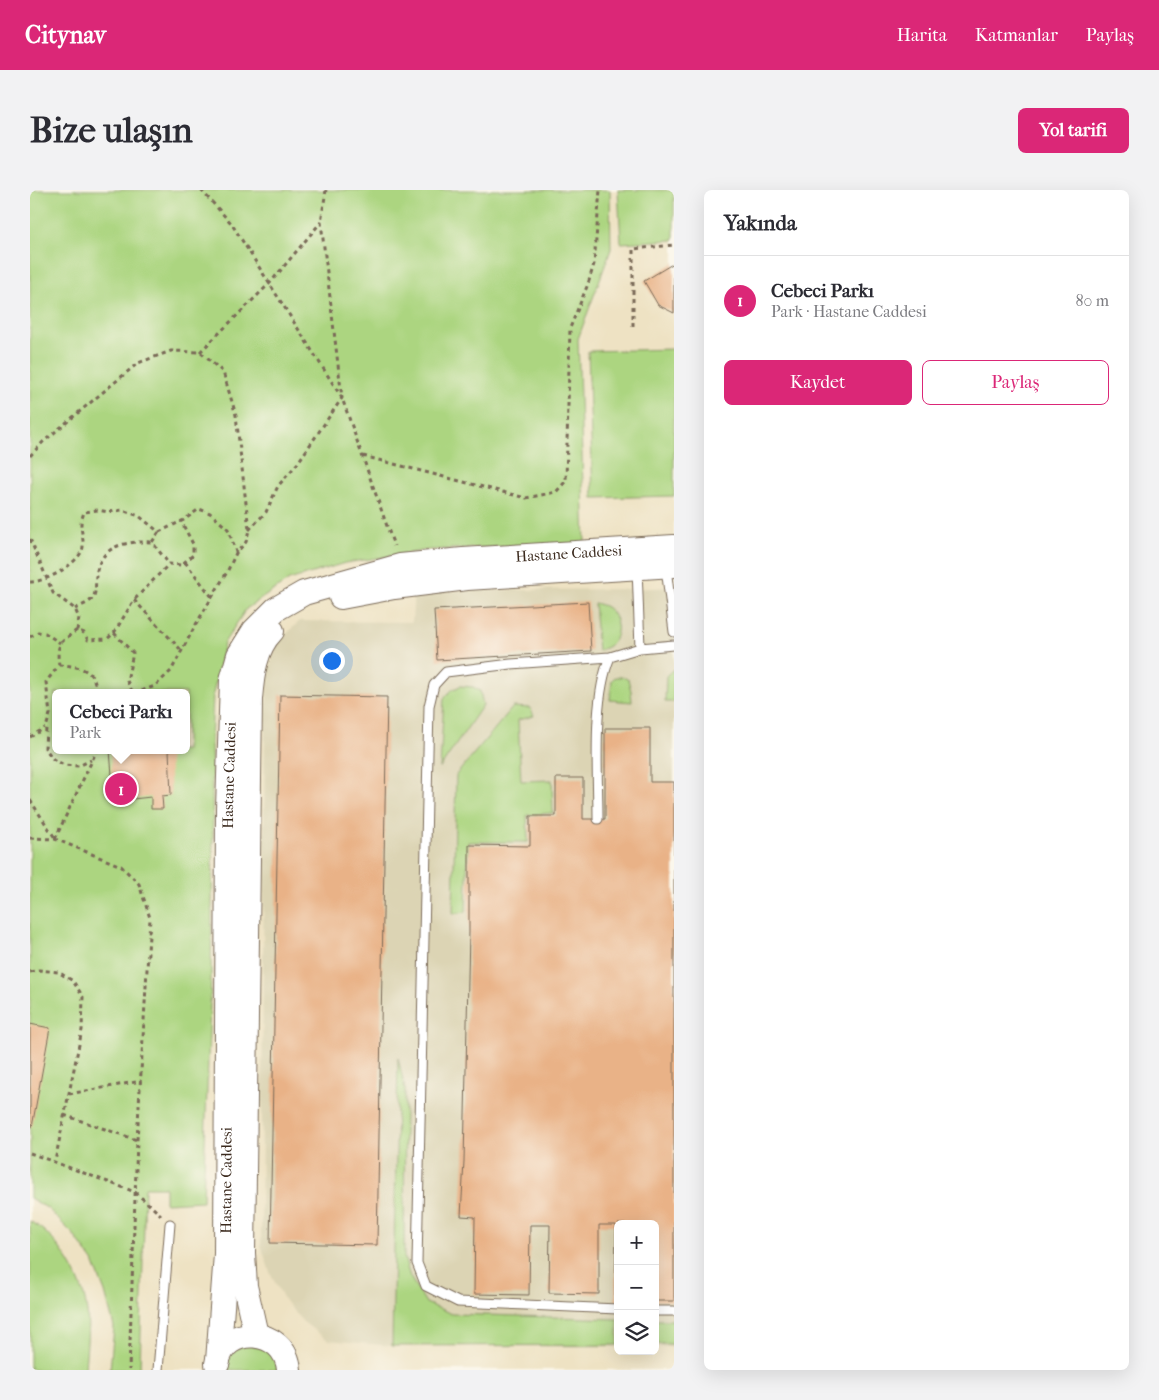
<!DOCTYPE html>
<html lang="tr">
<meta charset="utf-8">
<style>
:root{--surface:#fff;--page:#f2f2f3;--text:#2b2b33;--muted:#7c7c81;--line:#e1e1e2;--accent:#db2777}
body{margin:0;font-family:"IM FELL French Canon",serif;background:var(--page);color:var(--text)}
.controls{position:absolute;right:15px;bottom:15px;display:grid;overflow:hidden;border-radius:8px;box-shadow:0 5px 20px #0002}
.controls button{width:45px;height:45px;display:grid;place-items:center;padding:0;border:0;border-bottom:1px solid var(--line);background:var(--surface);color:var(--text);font:25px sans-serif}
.you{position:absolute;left:301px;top:470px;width:18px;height:18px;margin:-12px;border:4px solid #fff;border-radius:50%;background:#1a73e8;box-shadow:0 0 0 8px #1a73e833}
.badge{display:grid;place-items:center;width:32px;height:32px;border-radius:50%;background:var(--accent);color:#fff;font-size:16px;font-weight:700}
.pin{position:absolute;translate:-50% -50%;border:2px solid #fff;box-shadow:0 1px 5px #0006}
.popup{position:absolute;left:22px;top:499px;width:138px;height:65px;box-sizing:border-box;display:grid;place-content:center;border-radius:8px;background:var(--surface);filter:drop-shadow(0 1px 4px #0005);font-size:16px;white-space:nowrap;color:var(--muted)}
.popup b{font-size:19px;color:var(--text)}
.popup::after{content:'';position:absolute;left:50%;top:100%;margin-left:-10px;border:10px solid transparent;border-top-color:var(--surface)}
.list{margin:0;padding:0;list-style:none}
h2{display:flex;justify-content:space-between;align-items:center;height:65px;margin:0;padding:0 20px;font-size:21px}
h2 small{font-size:16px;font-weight:400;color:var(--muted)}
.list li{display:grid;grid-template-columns:32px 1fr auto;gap:15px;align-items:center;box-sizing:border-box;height:90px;padding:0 20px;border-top:1px solid var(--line)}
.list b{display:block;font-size:19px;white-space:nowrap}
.list p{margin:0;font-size:16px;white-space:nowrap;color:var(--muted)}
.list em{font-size:16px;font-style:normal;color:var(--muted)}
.actions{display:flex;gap:10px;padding:15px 20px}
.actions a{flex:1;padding:11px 0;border:1px solid var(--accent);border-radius:8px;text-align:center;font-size:18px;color:var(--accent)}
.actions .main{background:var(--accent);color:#fff}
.icon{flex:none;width:28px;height:28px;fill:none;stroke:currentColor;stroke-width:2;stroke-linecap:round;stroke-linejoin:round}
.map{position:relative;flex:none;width:644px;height:1180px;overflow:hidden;border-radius:8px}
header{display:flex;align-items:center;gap:30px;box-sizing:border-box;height:70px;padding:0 25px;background:var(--accent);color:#fff}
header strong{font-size:24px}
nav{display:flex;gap:28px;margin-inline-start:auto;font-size:18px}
.intro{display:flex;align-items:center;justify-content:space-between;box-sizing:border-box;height:120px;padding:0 30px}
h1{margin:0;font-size:35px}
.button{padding:12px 22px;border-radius:8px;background:var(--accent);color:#fff;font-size:18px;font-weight:700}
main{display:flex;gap:30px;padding:0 30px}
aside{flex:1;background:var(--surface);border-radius:8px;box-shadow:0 5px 20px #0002}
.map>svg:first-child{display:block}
</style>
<header>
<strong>Citynav</strong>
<nav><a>Harita</a><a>Katmanlar</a><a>Paylaş</a></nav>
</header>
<div class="intro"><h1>Bize ulaşın</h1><a class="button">Yol tarifi</a></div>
<main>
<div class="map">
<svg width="644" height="1180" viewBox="0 0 644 1180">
<rect width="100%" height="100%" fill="#fbf7ec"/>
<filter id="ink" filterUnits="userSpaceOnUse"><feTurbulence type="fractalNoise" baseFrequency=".02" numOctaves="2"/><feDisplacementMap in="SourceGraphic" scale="10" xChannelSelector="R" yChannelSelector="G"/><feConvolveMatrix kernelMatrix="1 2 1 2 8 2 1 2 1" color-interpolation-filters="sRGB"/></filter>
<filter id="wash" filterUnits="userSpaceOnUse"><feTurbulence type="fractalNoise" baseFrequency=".0096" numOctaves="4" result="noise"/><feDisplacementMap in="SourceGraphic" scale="20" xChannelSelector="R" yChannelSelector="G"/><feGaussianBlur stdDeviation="1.12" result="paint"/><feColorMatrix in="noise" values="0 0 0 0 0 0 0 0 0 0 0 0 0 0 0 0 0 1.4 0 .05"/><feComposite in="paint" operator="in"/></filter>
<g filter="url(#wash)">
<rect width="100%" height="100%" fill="#eee2c3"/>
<path fill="#dcd4b4" d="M644,397V1157H625V1034H588V1157L362,1156L298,1150L273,1132L255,1111L241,1085L231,1055L235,527L239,480L248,452L270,431L382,432L384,401L599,399Z"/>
<path fill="#acd580" stroke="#74804f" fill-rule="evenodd" d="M0,0H580L581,59L548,149L555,353L399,360L315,373L259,390L216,419L194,453L183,504L181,554L183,645L181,788L173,1011L135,1013V997H115L110,1180H80L84,1137L75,1102L63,1071L42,1043L17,1018L0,1008ZM26,503H156V560H26Z
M588,0H644V50L591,53Z
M644,159V306L563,308L558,161Z
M564,413C568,414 573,415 576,417C589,426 592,445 579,456C576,458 571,459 568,461Z
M642,480H644V512H635L636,486Z
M585,487H592L598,489L601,501L602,512L580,510L582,490Z
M430,496L443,497L450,501L453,515L410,578L414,508L422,500Z
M483,517L500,518L504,526L488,530L491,591L522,590L523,623L497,625L498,652H438L436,722L423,724L426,585Z
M368,868L375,899L374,1067L380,1087L396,1113L422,1124L588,1129V1155L362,1156Z
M0,1031C27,1046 51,1085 56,1115C60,1136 56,1159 55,1180H0Z
M625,1130H644V1154H625Z
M214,1154L238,1158L249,1180H196L201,1164Z"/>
<g id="blocks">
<path fill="#e9b287" d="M644,73V123L628,115L614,91Z
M558,412L561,461L407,470L404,420Z
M250,505L357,507L347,1055L240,1053Z
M575,538H620V592H644V1111H625V1034H588V1111H585L586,1035H569V1104L519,1103L520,1035H500L499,1105L444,1104L445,1027L431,1026L434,971L439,742V655L500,656V626H526V588H553V629H575Z
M80,560H139L141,605L132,606L133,619H121V607L84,611Z
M0,834L20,838L2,937H0Z"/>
</g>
</g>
<g filter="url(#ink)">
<use href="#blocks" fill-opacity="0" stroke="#7a6a58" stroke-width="1"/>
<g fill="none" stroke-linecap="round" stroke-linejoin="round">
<defs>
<path id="lane" d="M607,378L610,458
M636,378L644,442
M568,629C568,581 562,510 580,467
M588,1119L428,1112L396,1096L387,1073L399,516L404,495L416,482L481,474L580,467L610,458L644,455
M625,1121H644
M128,1180L140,1034"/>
<g id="secondary">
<path d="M311,407L364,397L437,388L644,375"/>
<path d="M226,1145L215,1096L213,1063L220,509C222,485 225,458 242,441"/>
<path id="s1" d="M188,1171L196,1064L198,619L202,490L209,465L224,441L246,419L274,403L370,376L433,370L644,357"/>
<path d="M187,1174C193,1133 256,1137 259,1180"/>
</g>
</defs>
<use href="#lane" stroke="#7a6a58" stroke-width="11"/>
<use href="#secondary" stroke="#7a6a58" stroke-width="26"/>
<path stroke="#7a6a58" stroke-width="3" stroke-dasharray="4 4" stroke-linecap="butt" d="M171,0L201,33L312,208L364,356
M603,136V59L644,55
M170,162L240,93L291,32
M0,266L13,252L108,173L141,161L170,162L193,182L206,225L219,340L216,352L206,363L197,382L165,436L141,481L125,496L106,503
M333,266L496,308L526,302L536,291L540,138L558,94L564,74L570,0
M219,340L236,322L248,296L267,274L312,208L291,32L296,0
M129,342L122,352L139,374
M0,349L23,403L45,419L49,428L47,440L54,443L58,450L77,449L84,443L103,463L97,491L103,503
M155,372L182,407
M0,392C16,392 44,376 52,361C55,353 51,342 51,334C51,330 53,326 54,322L68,320L78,322L92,320L109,326L129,342L154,330L169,319L180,323L198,339L206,362
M104,410L152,461
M45,419C50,416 59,413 62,409C67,403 65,393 66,386C70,355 95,351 122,352
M47,440C30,453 26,453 29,475L16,492L20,524L16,538L15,558L23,569L34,575L49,576L61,570
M84,443L104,410L139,374L151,375L163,365V354L151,331
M0,447L8,442L15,443L30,453
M29,475C50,476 65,479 67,503
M0,547L15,538
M0,610L25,648
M0,648L25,649L91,676L109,694L120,728L107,950L99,1180
M25,649L67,560
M0,782L9,780L28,782L43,791L53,807L52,840L25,971
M39,904L111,891
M34,925L107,950
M0,963L105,1002L131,1025"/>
<use href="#lane" stroke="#fff" stroke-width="9"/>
<use href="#secondary" stroke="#fff" stroke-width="24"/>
</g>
</g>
<g text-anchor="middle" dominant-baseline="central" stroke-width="4.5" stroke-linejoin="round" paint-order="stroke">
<g font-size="15" fill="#3b2a1e" stroke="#fbf7ec">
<text stroke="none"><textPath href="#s1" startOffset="1068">Hastane Caddesi</textPath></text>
<text stroke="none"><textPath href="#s1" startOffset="586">Hastane Caddesi</textPath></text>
<text stroke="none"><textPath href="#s1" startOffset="181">Hastane Caddesi</textPath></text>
</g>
</g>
</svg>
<div class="controls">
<button>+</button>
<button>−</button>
<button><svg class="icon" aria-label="layers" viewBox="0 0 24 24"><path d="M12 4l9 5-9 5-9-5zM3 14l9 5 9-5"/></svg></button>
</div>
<div class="you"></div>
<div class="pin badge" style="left:91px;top:599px">1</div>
<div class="popup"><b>Cebeci Parkı</b>Park</div>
</div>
<aside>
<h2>Yakında<small></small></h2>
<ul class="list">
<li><span class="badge">1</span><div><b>Cebeci Parkı</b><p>Park · Hastane Caddesi</p></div><em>80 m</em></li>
</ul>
<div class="actions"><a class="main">Kaydet</a><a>Paylaş</a></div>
</aside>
</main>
